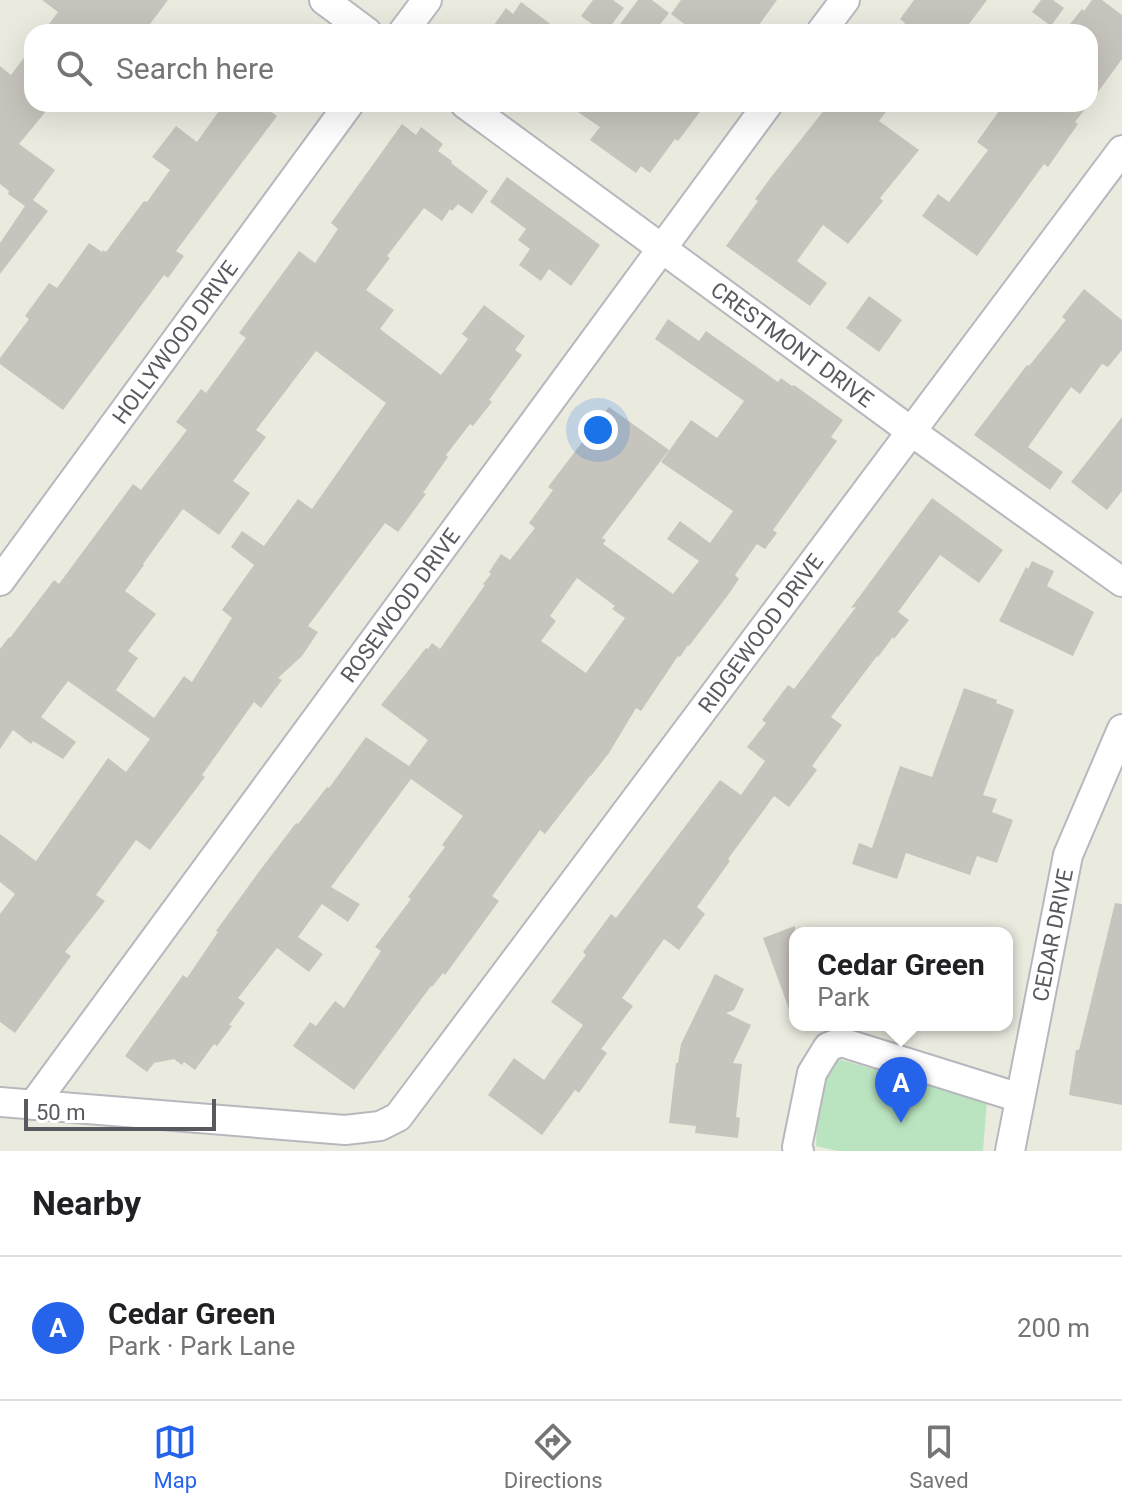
<!DOCTYPE html>
<meta charset="utf-8">
<style>
:root{--surface:#fff;--page:#f6f6f6;--text:#202124;--muted:#757577;--line:#e0e0e0;--accent:#2563eb}
body{margin:0;font-family:Roboto,sans-serif;background:var(--page);color:var(--text)}
.scale{position:absolute;left:24px;bottom:20px;width:192px;box-sizing:border-box;padding-left:8px;border:4px solid #585a60;border-top:0;font-size:22px;line-height:28px;white-space:nowrap;color:#585a60;-webkit-text-stroke:6px #fff;paint-order:stroke}
.you{position:absolute;left:598px;top:430px;width:28px;height:28px;margin:-20px;border:6px solid #fff;border-radius:50%;background:#1a73e8;box-shadow:0 0 0 12px #1a73e833}
.badge{display:grid;place-items:center;width:52px;height:52px;border-radius:50%;background:var(--accent);color:#fff;font-size:26px;font-weight:700}
.pin{position:absolute;translate:-50% -66px;filter:drop-shadow(0 2px 4px #0008)}
.pin::after{content:'';position:absolute;top:42px;width:28px;height:24px;background:inherit;clip-path:polygon(0 0,100% 0,50% 100%)}
.popup{position:absolute;left:789px;top:927px;width:224px;height:104px;box-sizing:border-box;display:grid;place-content:center;border-radius:16px;background:var(--surface);filter:drop-shadow(0 2px 6px #0005);font-size:26px;white-space:nowrap;color:var(--muted)}
.popup b{font-size:30px;color:var(--text)}
.popup::after{content:'';position:absolute;left:50%;top:100%;margin-left:-16px;border:16px solid transparent;border-top-color:var(--surface)}
.list{margin:0;padding:0;list-style:none}
h2{display:flex;justify-content:space-between;align-items:center;height:104px;margin:0;padding:0 32px;font-size:34px}
h2 small{font-size:26px;font-weight:400;color:var(--muted)}
.list li{display:grid;grid-template-columns:52px 1fr auto;gap:24px;align-items:center;box-sizing:border-box;height:144px;padding:0 32px;border-top:2px solid var(--line)}
.list b{display:block;font-size:30px;white-space:nowrap}
.list p{margin:0;font-size:26px;white-space:nowrap;color:var(--muted)}
.list em{font-size:26px;font-style:normal;color:var(--muted)}
.icon{flex:none;width:44px;height:44px;fill:none;stroke:currentColor;stroke-width:2;stroke-linecap:round;stroke-linejoin:round}
.map{position:relative;flex:none;width:1122px;height:1151px;overflow:hidden}
.search{position:absolute;background:var(--surface);box-shadow:0 8px 32px #0002;left:24px;right:24px;top:24px;height:88px;display:flex;align-items:center;gap:20px;box-sizing:border-box;padding:0 28px;border-radius:24px;color:var(--muted);font-size:30px}
.sheet{height:248px;background:var(--surface)}
nav{display:flex;justify-content:space-around;align-items:center;box-sizing:border-box;height:112px;border-top:2px solid var(--line);background:var(--surface);font-size:22px;color:var(--muted)}
nav a{display:grid;justify-items:center;gap:4px}
nav .on{color:var(--accent)}
.map>svg:first-child{display:block}
</style>
<div class="map">
<svg width="1122" height="1151" viewBox="0 0 1122 1151">
<rect width="100%" height="100%" fill="#ebeadf"/>
<path fill="#bae4bf" d="M838,1059L987,1101L983,1151H838L816,1146L818,1100L824,1075Z"/>
<path fill="#c6c4bc" fill-rule="evenodd" d="M42,0H168L144,32H43L58,12Z
M593,0H613L624,8L606,32H603L581,16Z
M638,0H652L669,13L654,32H614Z
M681,0H777L754,32H695L671,14Z
M914,0H987L963,32H898L905,23L900,19Z
M1041,0H1053L1064,8L1051,26L1032,12Z
M1092,0H1102L1122,15V59L1090,103V32H1081L1070,24L1082,9L1084,11Z
M521,2L561,32H489L506,8L513,14Z
M32,47V104H52L19,144L55,170L33,200L48,211L0,274V243L25,206L8,194L9,191L0,184V66L11,75Z
M224,104H261L277,116L176,251L184,256L168,278L164,275L63,410L0,364V358L29,319L25,316L49,283L57,288L89,243L102,252L103,250L106,252L144,201L147,202L170,170L152,157L176,126L197,142Z
M566,104H706L678,141L675,139L650,173L641,166L636,173L590,140L600,127Z
M829,104H892L879,121L919,150L880,198L883,201L848,244L823,225L797,261L827,283L810,306L726,246L758,201L755,199L772,176Z
M1004,104H1089L1075,122L1078,124L1048,167L1044,164L977,256L922,216L938,194L949,202L988,150L977,142Z
M402,124L416,135L421,127L443,144L438,151L452,161L451,163L488,191L472,214L458,204L452,211L450,209L442,221L424,208L387,256L390,258L366,290L394,310L380,329L441,375L468,339L462,334L484,305L525,336L515,350L522,355L489,400L492,402L473,426L470,424L446,455L448,457L423,493L426,494L398,532L385,523L308,626L318,632L302,656L278,678L282,680L261,708L254,702L202,775L205,777L150,850L136,840L96,895L105,901L65,952L71,956L15,1033L0,1022V914L15,894L0,882V834L36,861L108,758L126,772L150,739L68,681L41,717L76,742L63,759L33,741L31,744L13,730L0,749V649L9,637L10,638L54,580L59,584L133,484L141,490L187,430L176,422L201,389L206,393L246,338L239,333L299,251L315,263L338,229L331,223ZM316,351L386,403L312,509L298,499L264,546L242,531L231,547L254,565L222,610L232,618L192,682L184,676L154,718L116,690L138,658L128,651L156,614L125,591L144,565L143,564L183,509L219,535L250,493L233,481L266,437L256,430Z
M507,177L600,245L571,286L549,269L541,281L519,265L530,249L518,240L526,229L490,202Z
M1084,289L1122,320V350L1108,367L1102,364L1080,394L1071,387L1028,447L1063,472L1050,490L974,435L1027,365L1029,366L1066,320L1062,317Z
M869,296L902,320L879,352L846,328Z
M668,319L699,341L706,331L778,382L781,378L792,386L794,385L843,420L831,437L837,441L773,530L777,533L765,549L757,544L735,575L739,579L728,595L689,646L688,645L680,657L678,656L641,711L636,708L609,753L591,776H590L545,834L540,830L492,896L499,901L445,975L443,973L432,987L431,986L354,1090L293,1046L310,1022L316,1026L335,1001L344,1008L381,951L375,947L411,899L408,897L445,847L442,845L463,816L411,779L331,887L360,904L348,922L322,904L298,937L323,954L309,972L277,948L238,998L245,1003L229,1025L232,1026L217,1046L214,1044L195,1070L184,1062L182,1065L174,1059L154,1063L147,1072L125,1056L183,975L187,978L218,932L216,931L258,873L296,823L298,824L327,787L329,788L366,737L409,766L428,740L381,705L426,648L428,649L432,643L440,649L485,585L483,584L491,574L489,572L501,554L510,560L535,528L529,523L553,490L548,487L609,407L669,450L602,538L606,540L603,544L673,594L699,561L667,539L680,521L710,543L733,511L661,462L691,420L717,438L744,401L655,339ZM577,578L615,606L612,609L625,618L586,673L541,641L556,621L550,616Z
M1122,417V491L1107,510L1071,482Z
M932,498L1003,550L979,583L940,555L898,612L909,620L894,639L893,637L878,657L877,656L831,717L842,725L812,766L817,770L789,807L774,796L728,859L730,861L697,907L705,914L679,950L664,939L622,998L633,1006L601,1049L607,1053L579,1093L575,1090L542,1135L488,1095L514,1058L544,1080L583,1025L551,1002L586,955L583,952L611,914L616,918L720,780L741,795L765,761L747,747L766,723L762,720L788,685L794,689L856,607L851,608Z
M1032,561L1054,571L1047,586L1094,612L1073,656L999,621L1026,567L1028,569Z
M964,688L997,700L996,703L1014,710L983,795L997,799L992,812L1013,820L997,863L977,856L970,875L906,853L897,879L852,864L859,843L872,848L900,766L932,777Z
M1115,903L1122,904V1105L1069,1095L1076,1050H1079Z
M795,926V1017H792L763,938Z
M715,974L744,989L734,1010L726,1013L751,1025L733,1063L742,1064L736,1117L740,1118L738,1138L695,1133L696,1126L669,1123L676,1063H678L681,1044Z"/>
<g fill="none" stroke-linecap="round" stroke-linejoin="round">
<defs>
<g id="minor">
<path d="M324,0L367,32"/>
<path d="M403,32L427,0"/>
<path d="M821,32L845,0"/>
<path id="s1" d="M465,104L912,432L1122,582"/>
<path id="s2" d="M0,581L349,104"/>
<path id="s3" d="M0,1102L345,1130L380,1126L398,1117L1122,150"/>
<path id="s4" d="M33,1105L768,104"/>
<path d="M799,1151L797,1147L812,1073L828,1047L841,1042L1020,1098"/>
<path id="s5" d="M1010,1151L1068,855L1122,729"/>
</g>
</defs>
<use href="#minor" stroke="#b7b8be" stroke-width="32"/>
<use href="#minor" stroke="#fff" stroke-width="28"/>
</g>
<g text-anchor="middle" dominant-baseline="central" stroke-width="7" stroke-linejoin="round" paint-order="stroke">
<g font-size="22" fill="#585a60" stroke="#fff">
<text stroke="none"><textPath href="#s2" startOffset="296">HOLLYWOOD DRIVE</textPath></text>
<text stroke="none"><textPath href="#s1" startOffset="406">CRESTMONT DRIVE</textPath></text>
<text stroke="none"><textPath href="#s4" startOffset="620">ROSEWOOD DRIVE</textPath></text>
<text stroke="none"><textPath href="#s3" startOffset="1006">RIDGEWOOD DRIVE</textPath></text>
<text stroke="none"><textPath href="#s5" startOffset="220">CEDAR DRIVE</textPath></text>
</g>
</g>
</svg>
<div class="scale">50 m</div>
<div class="you"></div>
<div class="pin badge" style="left:901px;top:1123px">A</div>
<div class="popup"><b>Cedar Green</b>Park</div>
<div class="search"><svg class="icon" aria-label="search" viewBox="0 0 24 24"><circle cx="10" cy="10" r="6"/><path d="M15 15l6 6"/></svg>Search here</div>
</div>
<section class="sheet">
<h2>Nearby<small></small></h2>
<ul class="list">
<li><span class="badge">A</span><div><b>Cedar Green</b><p>Park · Park Lane</p></div><em>200 m</em></li>
</ul>
</section>
<nav>
<a class="on"><svg class="icon" aria-label="map" viewBox="0 0 24 24"><path d="M3 6l6-2 6 2 6-2v14l-6 2-6-2-6 2zM9 4v14M15 6v14"/></svg>Map</a>
<a><svg class="icon" aria-label="directions" viewBox="0 0 24 24"><path d="M12 3l9 9-9 9-9-9zM9 14v-3h6M13 9l2 2-2 2"/></svg>Directions</a>
<a><svg class="icon" aria-label="saved" viewBox="0 0 24 24"><path d="M7 4h10v16l-5-4-5 4z"/></svg>Saved</a>
</nav>
